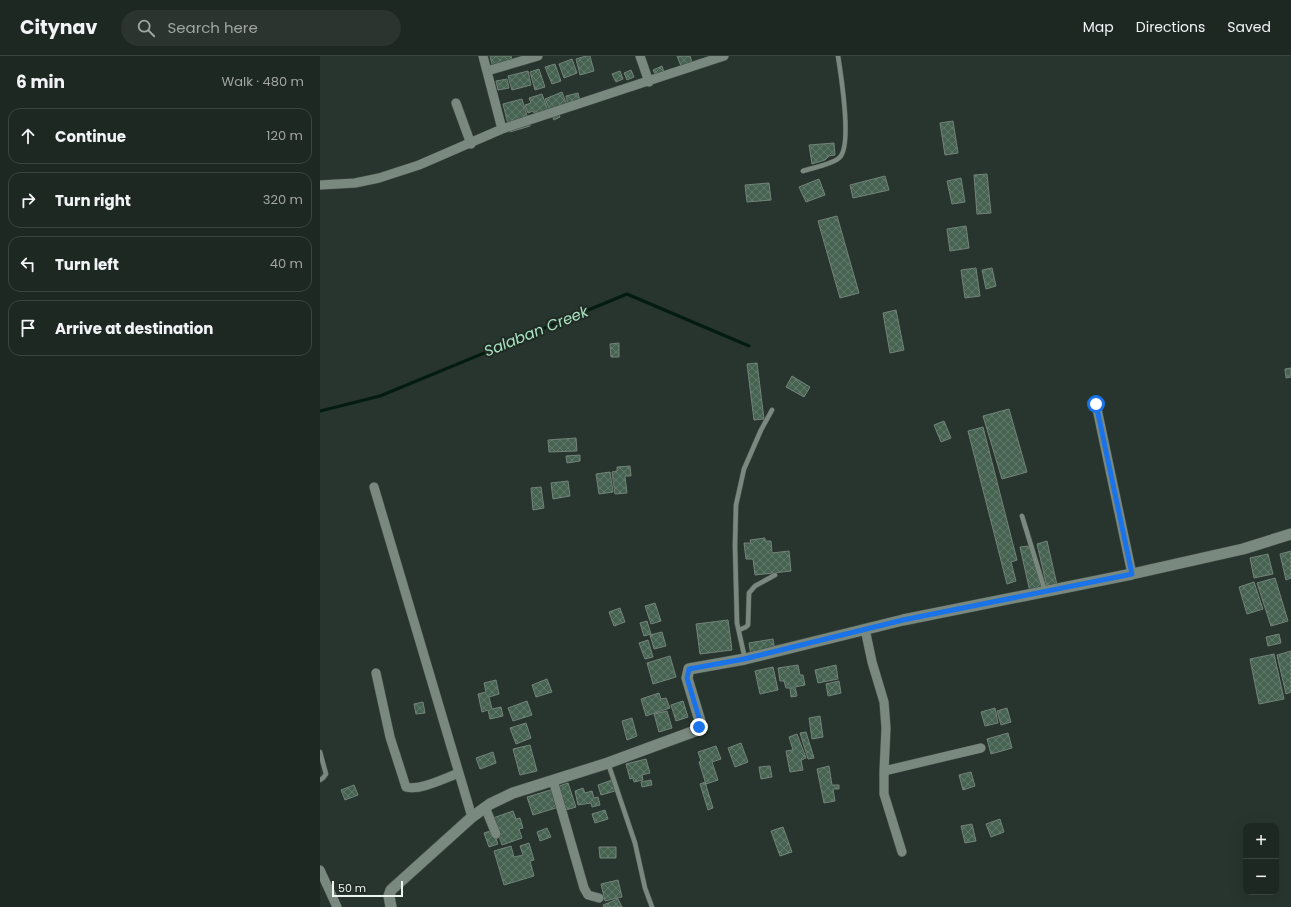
<!DOCTYPE html>
<meta charset="utf-8">
<style>
:root{--surface:#1e2822;--page:#2b342f;--text:#f1f3f6;--muted:#a1a6a5;--line:#3c4440}
body{margin:0;font-family:Poppins,sans-serif;background:var(--page);color:var(--text)}
.controls{position:absolute;right:12px;bottom:12px;display:grid;overflow:hidden;border-radius:8px;box-shadow:0 4px 16px #0002}
.controls button{width:36px;height:36px;display:grid;place-items:center;padding:0;border:0;border-bottom:1px solid var(--line);background:var(--surface);color:var(--text);font:20px sans-serif}
.scale{position:absolute;left:12px;bottom:10px;width:71px;box-sizing:border-box;padding-left:4px;border:2px solid #edf5f0;border-top:0;font-size:11px;line-height:14px;white-space:nowrap;color:#edf5f0;-webkit-text-stroke:3px #1f2b24;paint-order:stroke}
.stop{position:absolute;width:12px;height:12px;margin:-9px;border:3px solid #1a73e8;border-radius:50%;background:#fff}
.stop.end{background:#1a73e8;border-color:#fff;box-shadow:0 1px 4px #0008}
.list{margin:0;padding:0;list-style:none}
h2{display:flex;justify-content:space-between;align-items:center;height:52px;margin:0;padding:0 16px;font-size:17px}
h2 small{font-size:13px;font-weight:400;color:var(--muted)}
.list li{display:grid;grid-template-columns:26px 1fr auto;gap:12px;align-items:center;box-sizing:border-box;height:56px;margin:0 8px 8px;padding:0 8px;border:1px solid var(--line);border-radius:12px}
.list b{display:block;font-size:15px;white-space:nowrap}
.list em{font-size:13px;font-style:normal;color:var(--muted)}
.icon{flex:none;width:22px;height:22px;fill:none;stroke:currentColor;stroke-width:2;stroke-linecap:round;stroke-linejoin:round}
.map{position:relative;flex:none;width:971px;height:851px;overflow:hidden}
header{display:flex;align-items:center;gap:24px;box-sizing:border-box;height:56px;padding:0 20px;background:var(--surface);border-bottom:1px solid var(--line)}
header strong{font-size:19px}
nav{display:flex;gap:22px;margin-inline-start:auto;font-size:14px}
.search{width:280px;height:36px;background:var(--page);display:flex;align-items:center;gap:10px;box-sizing:border-box;padding:0 14px;border-radius:22px;color:var(--muted);font-size:15px}
main{display:flex}
aside{flex:1;background:var(--surface)}
.map>svg:first-child{display:block}
</style>
<header>
<strong>Citynav</strong>
<div class="search"><svg class="icon" aria-label="search" viewBox="0 0 24 24"><circle cx="10" cy="10" r="6"/><path d="M15 15l6 6"/></svg>Search here</div>
<nav><a>Map</a><a>Directions</a><a>Saved</a></nav>
</header>
<main>
<aside>
<h2>6 min<small>Walk · 480 m</small></h2>
<ul class="list">
<li><svg class="icon" aria-label="ahead" viewBox="0 0 24 24"><path d="M12 20V5M6 11l6-6 6 6"/></svg><div><b>Continue</b></div><em>120 m</em></li>
<li><svg class="icon" aria-label="right" viewBox="0 0 24 24"><path d="M7 20v-9h11M14 6l5 5-5 5"/></svg><div><b>Turn right</b></div><em>320 m</em></li>
<li><svg class="icon" aria-label="left" viewBox="0 0 24 24"><path d="M17 20v-9H6M10 6l-5 5 5 5"/></svg><div><b>Turn left</b></div><em>40 m</em></li>
<li><svg class="icon" aria-label="arrive" viewBox="0 0 24 24"><path d="M6 21V4h12l-3 4 3 4H6"/></svg><div><b>Arrive at destination</b></div></li>
</ul>
</aside>
<div class="map">
<svg width="971" height="851" viewBox="0 0 971 851">
<defs>
<pattern id="building-cross-hatch" width="8" height="8" patternUnits="userSpaceOnUse"><rect width="8" height="8" fill="#466352"/><path d="M0 0l8 8M0 8l8-8" fill="none" stroke="#617a6b"/></pattern>
</defs>
<rect width="100%" height="100%" fill="#28352e"/>
<g fill="none" stroke-linecap="round" stroke-linejoin="round">
<path stroke="#021c0f" stroke-width="3" d="M0,355L60,340L307,238L429,290"/>
</g>
<path fill="url(#building-cross-hatch)" stroke="#74837a" d="M170,0H191L193,6L173,12Z
M266,0H270L274,15L260,19L256,3Z
M357,0H370L374,12L363,15Z
M252,3L257,17L244,22L239,8Z
M235,8L241,25L232,28L225,11Z
M342,10L344,16L336,20L333,14Z
M219,13L225,31L215,34L210,16Z
M311,14L314,21L307,24L304,17Z
M208,15L211,29L192,34L188,20Z
M300,15L303,23L296,26L292,18Z
M187,23L189,32L178,34L176,25Z
M242,36L248,52L238,56L240,61L234,64L225,43Z
M258,37L261,49L249,53L246,40Z
M222,38L228,55L215,59L213,55L208,57L205,49L211,47L209,42Z
M202,43L210,70L190,76L183,48Z
M633,65L638,97L625,99L620,67Z
M514,87L515,99L509,100L505,104L492,108L489,89Z
M667,118L671,157L657,158L654,119Z
M565,120L569,134L533,142L530,129Z
M641,122L645,146L632,148L627,125Z
M499,123L505,139L486,146L479,131Z
M449,127L451,144L427,146L425,129Z
M517,160L539,237L520,242L498,165Z
M646,170L649,192L630,195L627,173Z
M656,212L660,240L645,242L641,214Z
M672,212L676,230L666,233L662,214Z
M576,254L584,294L570,297L563,257Z
M299,287V301H291L290,288Z
M437,307L444,363L434,364L427,308Z
M971,312V321L966,322L965,313Z
M472,320L490,331L484,341L466,331Z
M689,353L707,416L682,423L663,360Z
M624,365L631,382L621,386L614,369Z
M663,371L697,504L691,506L696,525L687,528L648,375Z
M256,382L257,395L229,396L228,384Z
M260,399V405L247,407L246,400Z
M310,410L311,420H305L307,437L295,438L292,416L297,415V411Z
M290,416L293,436L279,438L276,418Z
M248,425L250,440L233,443L231,427Z
M221,431L224,452L213,454L211,432Z
M445,482V485H451L452,497L469,495L471,515L435,519L433,503H426L424,487H431L430,484Z
M727,485L737,529L727,531L717,488Z
M709,490L722,534L710,536L700,491Z
M971,495V522L966,524L960,498Z
M948,498L953,518L934,522L930,502Z
M955,522L968,565L951,570L937,527Z
M934,526L943,553L927,558L919,531Z
M335,547L341,565L331,568L325,550Z
M300,552L305,566L294,570L289,556Z
M408,564L412,594L380,598L376,568Z
M327,565L331,578L324,580L320,567Z
M342,576L346,590L334,593L330,579Z
M959,578L961,587L948,590L946,581Z
M453,583L455,595L431,599L429,587Z
M328,584L333,601L325,603L319,587Z
M971,595V636L966,638L957,599Z
M954,598L964,643L939,648L930,603Z
M350,600L356,621L333,628L327,607Z
M478,609L480,619H483L485,629L475,631L477,640L471,641L470,632H466L464,625H460L458,612Z
M516,609L518,623L498,627L495,614Z
M453,611L458,634L440,638L435,615Z
M227,623L232,636L216,641L212,629Z
M176,624L179,638L169,641L172,653L181,651L183,660L170,663L168,654L162,656L158,638L166,636L164,627Z
M519,625L521,637L508,640L506,628Z
M339,637L341,643L346,642L350,652L326,660L321,643Z
M207,645L212,659L193,665L188,652Z
M363,645L368,661L356,665L351,649Z
M103,646L105,657L96,658L94,648Z
M675,652L678,667L665,670L661,656Z
M687,652L691,666L681,669L677,655Z
M347,655L352,672L339,676L334,658Z
M500,660L503,681L492,683L489,662Z
M312,662L317,680L307,684L302,665Z
M206,667L211,682L196,688L190,672Z
M486,676L494,702L488,703L480,677Z
M688,677L692,692L671,698L667,683Z
M477,678L486,702L481,704L483,714L470,716L466,695L473,694L469,681Z
M421,687L428,706L415,711L408,692Z
M210,689L217,715L200,719L193,693Z
M396,690L401,703L392,706L398,724L386,728L379,706L381,705L378,696Z
M173,696L176,707L160,713L156,702Z
M326,703L330,717L322,719L323,724L314,726L313,722L310,723L306,708Z
M450,710L452,721L441,723L439,711Z
M509,710L512,729H519V733H513L515,745L504,747L497,713Z
M651,716L655,730L643,734L639,719Z
M292,724L295,735L281,739L278,729Z
M331,724L332,729L322,731L321,726Z
M385,726L393,752L388,754L380,728Z
M248,727L256,751L246,754L239,730Z
M34,729L38,739L25,744L21,734Z
M263,732L265,737L272,735L274,742L278,741L280,749L272,751L271,747L258,749L255,735Z
M234,733L239,751L213,759L207,741Z
M285,754L288,763L275,767L272,758Z
M193,755L196,763L200,762L203,772L199,773L202,782L182,789L173,762Z
M680,763L684,776L671,781L666,768Z
M652,768L656,785L645,787L641,770Z
M463,771L472,796L460,800L451,775Z
M227,772L231,781L220,785L217,776Z
M173,774L178,788L169,791L164,777Z
M209,787L214,804L210,805L214,820L184,829L174,795L191,790L194,801L203,799L200,790Z
M279,791H296V802H280Z
M298,824L302,841L285,845L281,828Z
M298,843L302,851H284L283,849Z"/>
<g fill="none" stroke-linecap="round" stroke-linejoin="round">
<defs>
<path id="service" d="M483,115C492,112 514,108 520,101C532,88 521,19 518,0
M702,460L725,535
M419,574L426,571L428,569L429,537L435,530L455,519
M425,603L417,567L415,490L416,449L424,413L441,374L452,354
M0,696L6,718L3,722L0,724
M288,707L315,787L325,832L332,851"/>
<path id="minor" d="M163,0L182,73
M320,0L329,26
M167,15L218,0
M136,47L151,88
M0,129L35,127L59,122L99,109L182,73L404,0
M776,348L812,518
M54,431L152,761
M545,573L552,606L564,646L566,672L564,715L661,692
M56,617L70,681L86,731C100,735 125,722 139,717
M564,715V738L582,796
M233,724L264,832L268,839L279,842
M165,751L176,778
M0,814L17,851"/>
<path id="tertiary" d="M71,851L69,840L71,834L152,761L170,748L193,737L288,707L375,675L379,671L380,665L367,622L369,613L425,603L583,564L812,518L923,493L971,478"/>
</defs>
<use href="#service" stroke="#46514a" stroke-width="5.5"/>
<use href="#minor" stroke="#46514a" stroke-width="10"/>
<use href="#tertiary" stroke="#46514a" stroke-width="12"/>
<use href="#service" stroke="#7a897f" stroke-width="4.5"/>
<use href="#minor" stroke="#7a897f" stroke-width="9"/>
<use href="#tertiary" stroke="#7a897f" stroke-width="11"/>
</g>
<g fill="none" stroke-linecap="round" stroke-linejoin="round">
<path stroke="#1a73e8" stroke-width="5" d="M379,671L380,665L367,622L369,613L424,603L583,564L812,518L776,348"/>
</g>
<g text-anchor="middle" dominant-baseline="central" stroke-width="4" stroke-linejoin="round" paint-order="stroke">
<g font-size="15" font-style="italic" fill="#a9e1c0" stroke="#1f2b24">
<text transform="translate(216 275) rotate(-22)">Salaban Creek</text>
</g>
</g>
</svg>
<div class="controls">
<button>+</button>
<button>−</button>
</div>
<div class="scale">50 m</div>
<div class="stop" style="left:776px;top:348px"></div>
<div class="stop end" style="left:379px;top:671px"></div>
</div>
</main>
